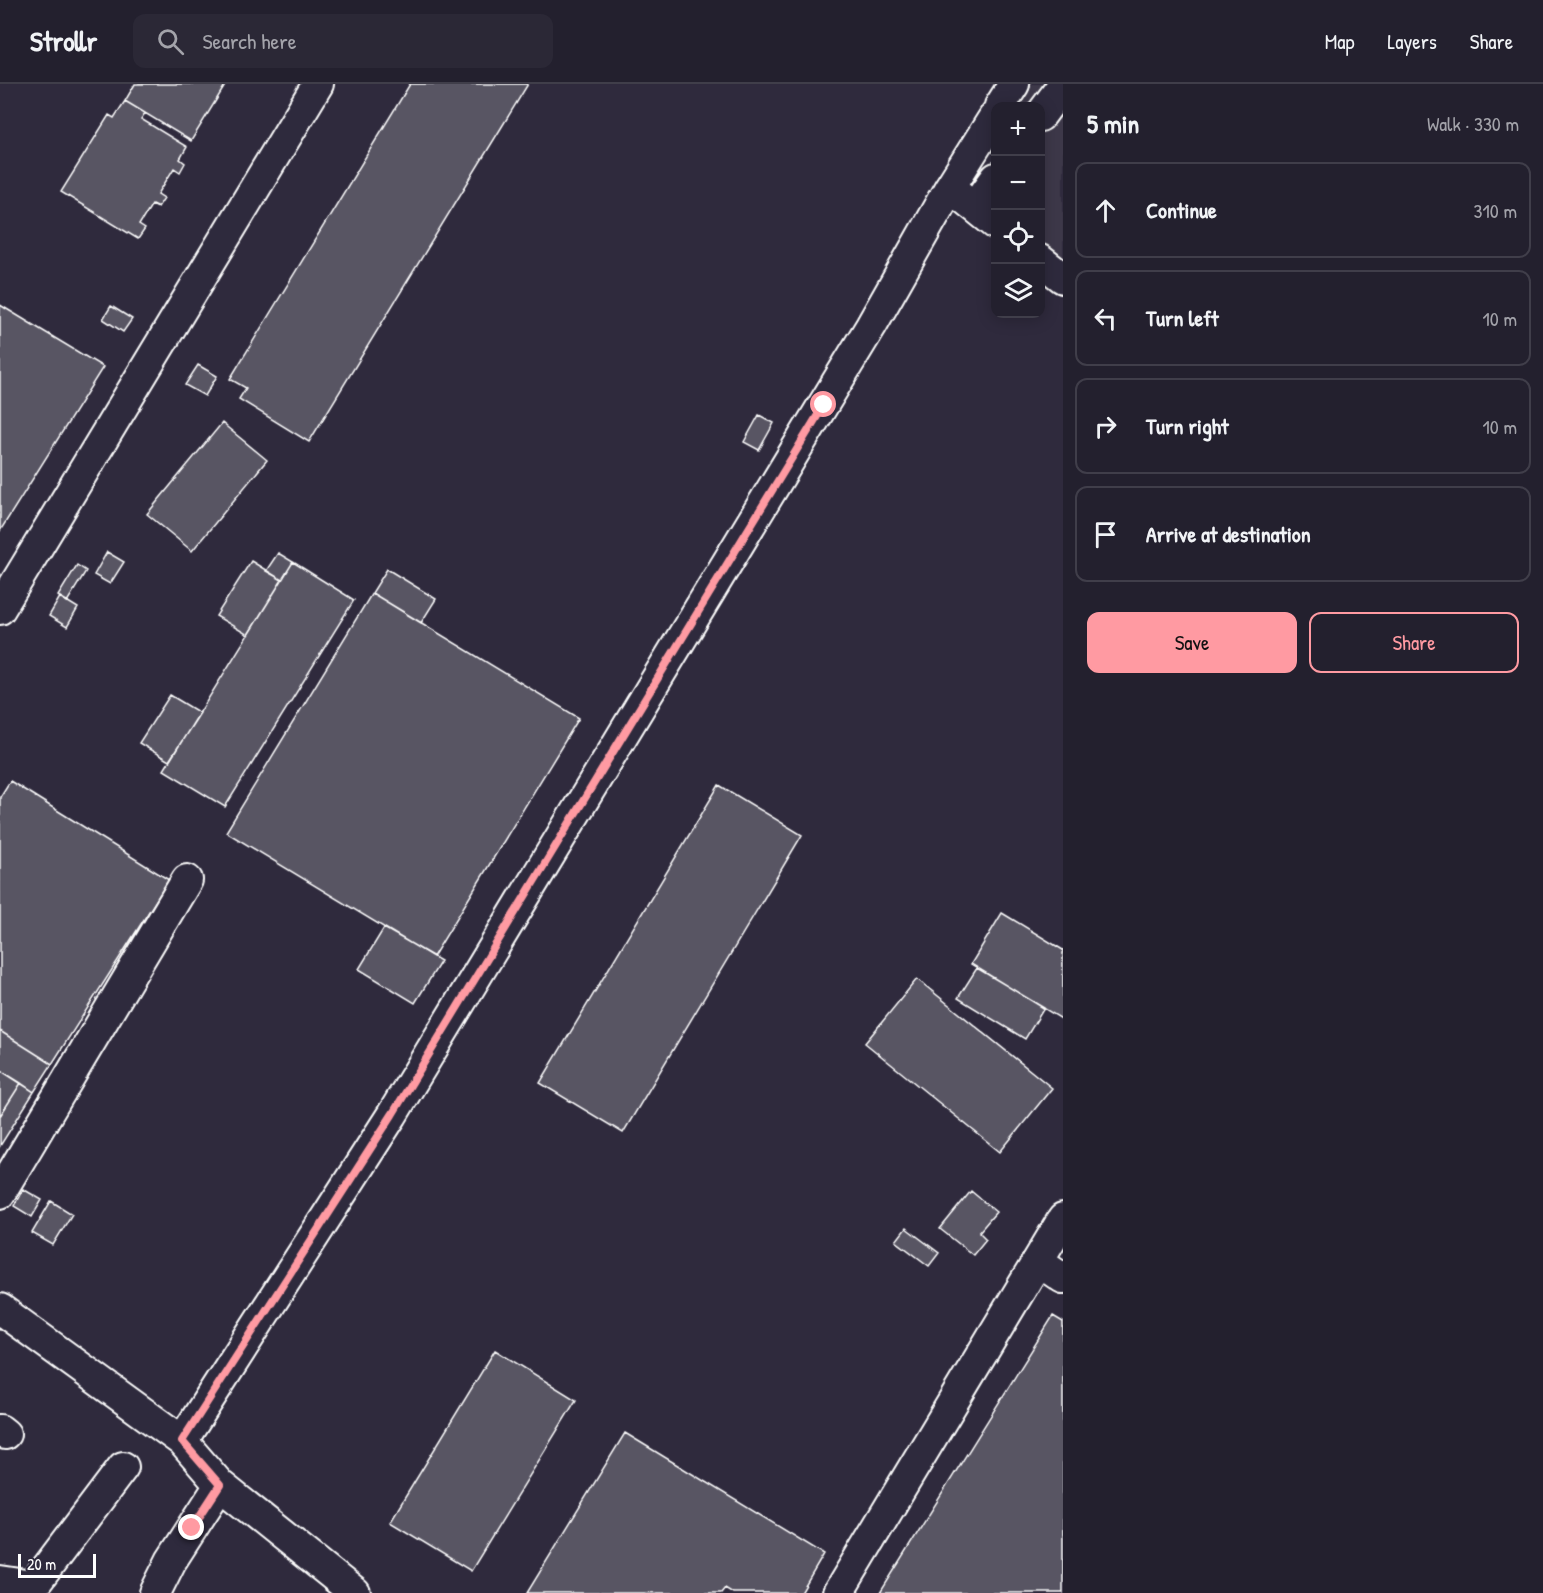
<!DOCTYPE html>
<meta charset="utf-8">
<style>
:root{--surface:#23202e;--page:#2b2836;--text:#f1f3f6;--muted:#a3a3aa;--line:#403e4a;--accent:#ff9aa2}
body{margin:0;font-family:"Patrick Hand",sans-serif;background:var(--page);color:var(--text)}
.controls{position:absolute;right:18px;top:18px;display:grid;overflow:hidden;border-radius:12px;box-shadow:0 3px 15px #0003}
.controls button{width:54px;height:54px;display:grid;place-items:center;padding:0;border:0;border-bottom:2px solid var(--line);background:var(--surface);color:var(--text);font:30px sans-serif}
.scale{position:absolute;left:18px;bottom:15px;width:78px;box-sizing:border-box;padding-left:6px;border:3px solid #fff;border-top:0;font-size:16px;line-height:21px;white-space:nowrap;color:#fff;-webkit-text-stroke:4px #2f2a3d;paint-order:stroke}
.stop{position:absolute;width:18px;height:18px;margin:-14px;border:4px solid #ff9aa2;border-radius:50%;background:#fff}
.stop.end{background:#ff9aa2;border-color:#fff;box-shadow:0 2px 6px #0008}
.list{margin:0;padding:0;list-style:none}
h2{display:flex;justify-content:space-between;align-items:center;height:78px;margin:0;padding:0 24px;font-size:26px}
h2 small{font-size:20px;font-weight:400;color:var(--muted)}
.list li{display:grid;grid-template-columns:39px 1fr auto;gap:18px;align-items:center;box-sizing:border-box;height:96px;margin:0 12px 12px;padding:0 12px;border:2px solid var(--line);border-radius:12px}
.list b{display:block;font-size:22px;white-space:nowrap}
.list em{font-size:20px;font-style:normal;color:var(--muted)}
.actions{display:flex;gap:12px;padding:18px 24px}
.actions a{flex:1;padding:14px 0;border:2px solid var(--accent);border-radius:12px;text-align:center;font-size:21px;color:var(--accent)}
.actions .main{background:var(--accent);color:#111}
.icon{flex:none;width:33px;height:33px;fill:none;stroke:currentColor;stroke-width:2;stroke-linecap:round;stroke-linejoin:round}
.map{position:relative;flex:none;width:1063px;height:1509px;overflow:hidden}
header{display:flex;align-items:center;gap:36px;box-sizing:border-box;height:84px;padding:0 30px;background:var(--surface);border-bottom:2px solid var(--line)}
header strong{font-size:28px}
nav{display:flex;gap:33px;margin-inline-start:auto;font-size:21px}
.search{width:420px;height:54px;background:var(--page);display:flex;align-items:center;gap:15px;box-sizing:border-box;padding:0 21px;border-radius:12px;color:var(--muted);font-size:22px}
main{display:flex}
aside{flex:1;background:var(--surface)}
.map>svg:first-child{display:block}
</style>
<header>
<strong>Strollr</strong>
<div class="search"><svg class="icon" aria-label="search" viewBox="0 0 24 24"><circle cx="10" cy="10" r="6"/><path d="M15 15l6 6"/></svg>Search here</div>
<nav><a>Map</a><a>Layers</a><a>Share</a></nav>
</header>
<main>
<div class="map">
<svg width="1063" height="1509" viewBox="0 0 1063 1509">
<rect width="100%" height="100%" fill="#2f2a3d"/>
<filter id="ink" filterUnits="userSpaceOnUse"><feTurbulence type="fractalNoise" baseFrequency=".0167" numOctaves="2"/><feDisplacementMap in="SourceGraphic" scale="12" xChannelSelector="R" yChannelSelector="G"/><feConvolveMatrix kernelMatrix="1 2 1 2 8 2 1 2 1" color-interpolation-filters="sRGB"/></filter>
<g filter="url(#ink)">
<path fill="#3c3749" d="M1014,0H1063V195L1041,177L1040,22H1000Z"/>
<path fill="#595564" stroke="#fff" stroke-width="1.5" d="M135,0H226L191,57L125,17Z
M410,0H528L309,358L239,315L246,304L230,295Z
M125,17L145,29L141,35L187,63L180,75L185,79L180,88L174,84L158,110L164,114L158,123L152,120L139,141L145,145L138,155L61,108L109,31L114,34Z
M0,221L103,283L0,447Z
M111,222L132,235L123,248L103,235Z
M198,281L217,292L205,312L185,301Z
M759,331L774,339L759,366L744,358Z
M222,339L267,376L192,467L147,430Z
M107,468L124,478L110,500L94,491Z
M278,469L293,478L282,496L266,487Z
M251,477L282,496L248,551L216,532Z
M293,478L354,516L225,723L164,686Z
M77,481L86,487L67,518L58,512Z
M387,485L436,515L421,539L372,509Z
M372,509L579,634L433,873L226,748Z
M60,513L78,524L67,543L49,532Z
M170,611L200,629L169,677L139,659Z
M10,697L169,796L52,980L0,947V713Z
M719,701L802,751L623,1049L540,999Z
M1002,829L1063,866V936L971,880Z
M384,844L441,877L415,919L359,885Z
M977,884L1044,924L1025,955L958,914Z
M917,895L1052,1004L1000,1068L865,959Z
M0,947L52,980L34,1008L0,986Z
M0,986L21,999L0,1032Z
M21,999L34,1008L0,1062V1032Z
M23,1105L42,1116L32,1133L14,1122Z
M971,1107L996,1128L979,1148L986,1155L973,1171L940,1145Z
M51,1117L72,1130L53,1161L32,1149Z
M906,1144L939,1169L929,1182L896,1157Z
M1053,1232L1063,1238V1509H880Z
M495,1266L576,1316L471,1487L390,1438Z
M625,1349L824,1470L801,1509H733L725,1504L721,1509H527Z"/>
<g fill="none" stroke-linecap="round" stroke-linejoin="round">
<defs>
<path id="minor" d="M1000,22L1014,0
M1040,32L1063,1
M950,103L996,140
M975,123L996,94
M1040,176L1063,194
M0,525L318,0
M0,1109L187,796
M1038,1177L1063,1194
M0,1225L182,1357L220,1401L355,1509
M0,1346L5,1350
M182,1357L392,1031L871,242L950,103L996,30
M0,1497L33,1502
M28,1509L123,1383
M155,1509L171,1477L220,1401
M838,1509L1063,1135"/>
</defs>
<use href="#minor" stroke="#fff" stroke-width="34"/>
<use href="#minor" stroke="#2f2a3d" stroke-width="30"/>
</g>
</g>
<g fill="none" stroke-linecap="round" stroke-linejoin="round" filter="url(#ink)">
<path stroke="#ff9aa2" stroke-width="8" d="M192,1444L220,1401L182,1357L392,1031L824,321"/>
</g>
</svg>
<div class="controls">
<button>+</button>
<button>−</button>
<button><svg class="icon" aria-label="locate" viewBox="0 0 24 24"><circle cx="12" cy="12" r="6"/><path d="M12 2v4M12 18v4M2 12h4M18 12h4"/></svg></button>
<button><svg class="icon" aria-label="layers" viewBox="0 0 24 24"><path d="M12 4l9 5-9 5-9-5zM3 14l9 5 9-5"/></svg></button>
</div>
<div class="scale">20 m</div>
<div class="stop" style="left:824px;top:321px"></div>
<div class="stop end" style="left:192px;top:1444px"></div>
</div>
<aside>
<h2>5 min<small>Walk · 330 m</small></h2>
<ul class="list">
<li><svg class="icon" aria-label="ahead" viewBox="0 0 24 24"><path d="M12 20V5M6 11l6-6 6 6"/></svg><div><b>Continue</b></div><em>310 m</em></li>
<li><svg class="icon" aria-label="left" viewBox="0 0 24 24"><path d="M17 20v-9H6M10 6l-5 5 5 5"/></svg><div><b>Turn left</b></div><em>10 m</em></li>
<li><svg class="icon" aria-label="right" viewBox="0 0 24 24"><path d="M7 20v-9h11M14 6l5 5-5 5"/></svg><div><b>Turn right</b></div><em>10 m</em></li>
<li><svg class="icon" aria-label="arrive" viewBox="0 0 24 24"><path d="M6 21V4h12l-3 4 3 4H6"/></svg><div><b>Arrive at destination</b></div></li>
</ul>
<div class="actions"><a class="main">Save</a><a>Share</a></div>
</aside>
</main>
